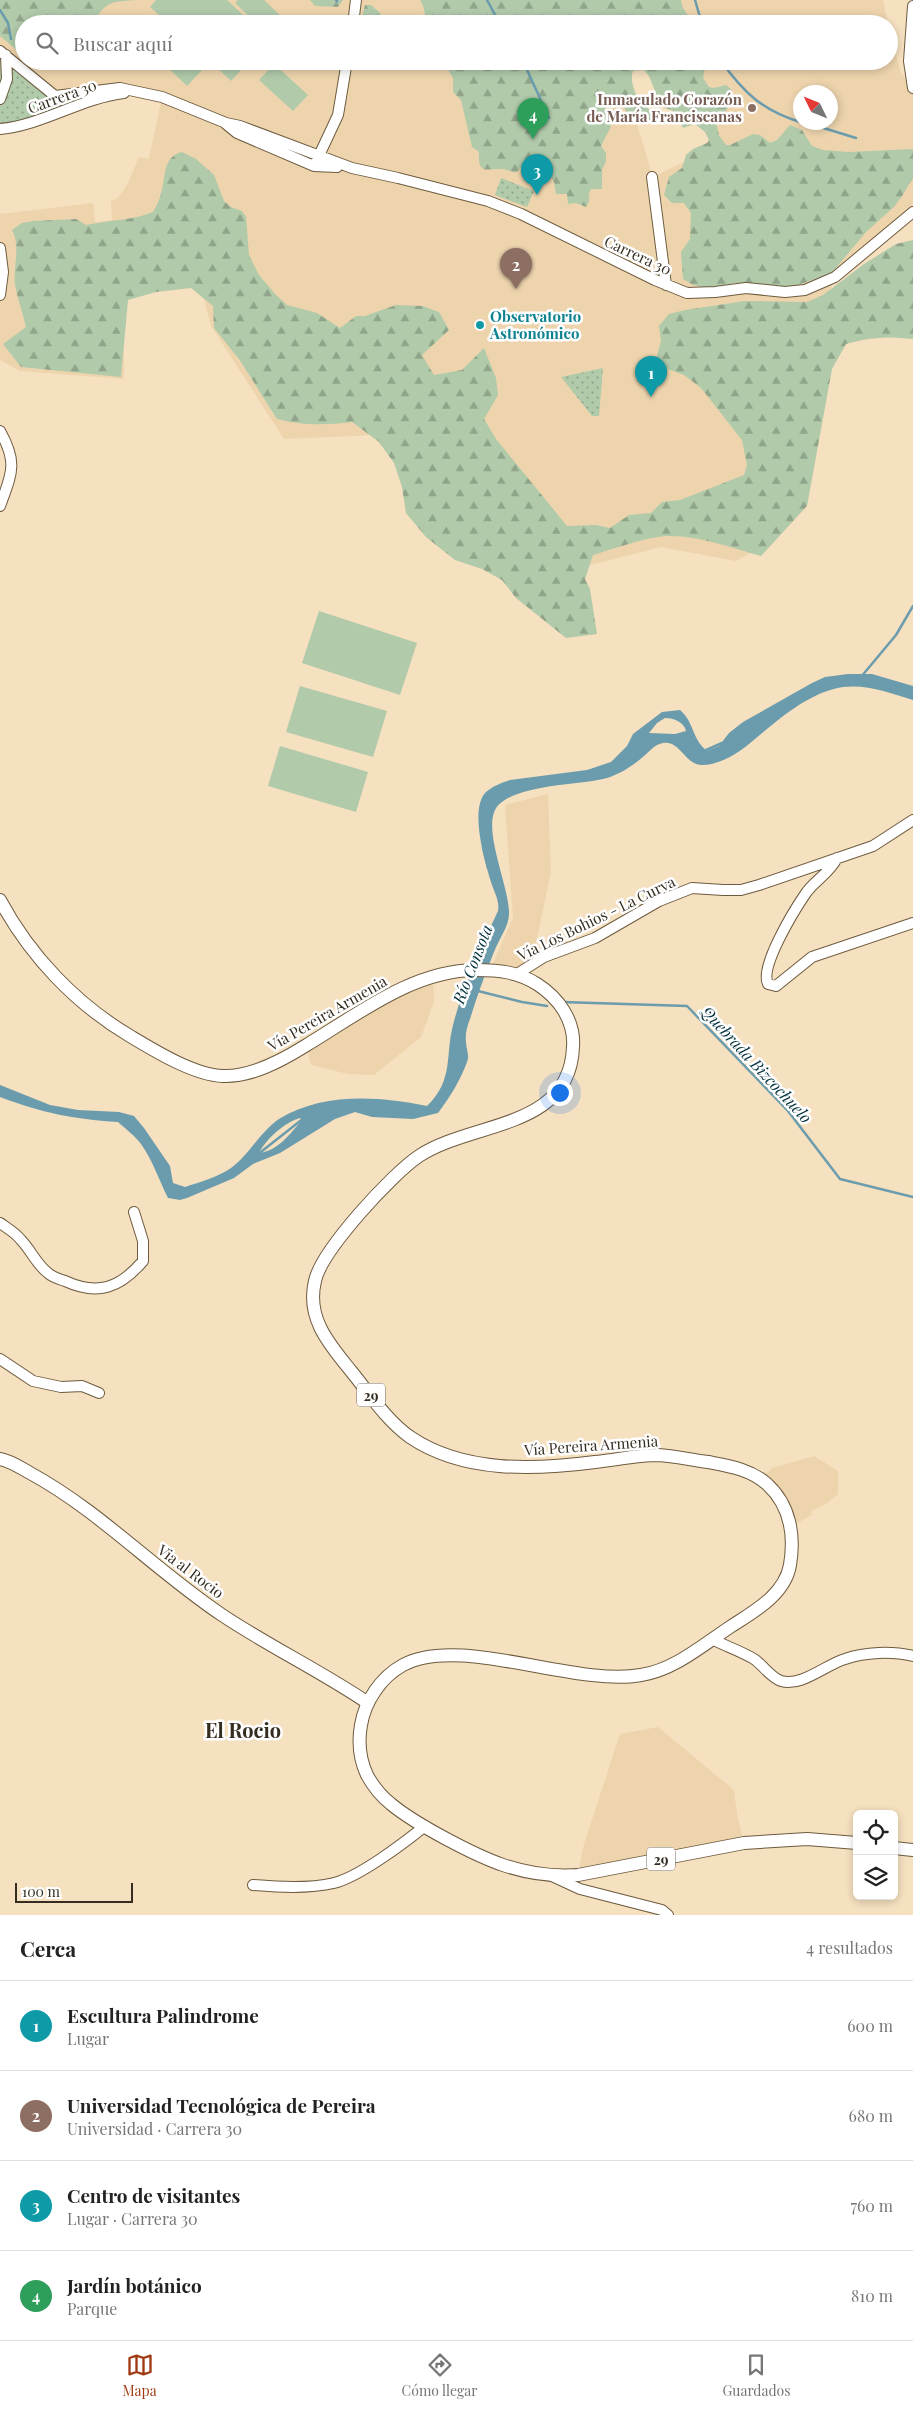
<!DOCTYPE html>
<html lang="es">
<meta charset="utf-8">
<style>
:root{--surface:#fff;--page:#f2f2f2;--text:#222;--muted:#767676;--line:#e0e0e0;--accent:#a03a12}
body{margin:0;font-family:"Playfair Display",serif;background:var(--page);color:var(--text)}
.controls{position:absolute;right:15px;bottom:15px;display:grid;overflow:hidden;border-radius:8px;box-shadow:0 2px 8px #0003}
.controls button{width:45px;height:45px;display:grid;place-items:center;padding:0;border:0;border-bottom:1px solid var(--line);background:var(--surface);color:var(--text);font:25px sans-serif}
.compass{position:absolute;left:793px;top:85px;width:45px;height:45px;border-radius:50%;background:var(--surface);box-shadow:0 2px 8px #0003;rotate:313deg}
.scale{position:absolute;left:15px;bottom:12px;width:118px;box-sizing:border-box;padding-left:5px;border:2px solid #352d20;border-top:0;font-size:14px;line-height:18px;white-space:nowrap;color:#352d20;-webkit-text-stroke:4px #fff;paint-order:stroke}
.you{position:absolute;left:559px;top:1092px;width:18px;height:18px;margin:-12px;border:4px solid #fff;border-radius:50%;background:#1a73e8;box-shadow:0 0 0 8px #1a73e833}
.badge{display:grid;place-items:center;width:32px;height:32px;border-radius:50%;background:var(--accent);color:#fff;font-size:16px;font-weight:700}
.pin{position:absolute;translate:-50% -41px;filter:drop-shadow(0 1px 2px #0008)}
.pin::after{content:'';position:absolute;top:26px;width:18px;height:15px;background:inherit;clip-path:polygon(0 0,100% 0,50% 100%)}
.list{margin:0;padding:0;list-style:none}
h2{display:flex;justify-content:space-between;align-items:center;height:65px;margin:0;padding:0 20px;font-size:21px}
h2 small{font-size:16px;font-weight:400;color:var(--muted)}
.list li{display:grid;grid-template-columns:32px 1fr auto;gap:15px;align-items:center;box-sizing:border-box;height:90px;padding:0 20px;border-top:1px solid var(--line)}
.list b{display:block;font-size:19px;white-space:nowrap}
.list p{margin:0;font-size:16px;white-space:nowrap;color:var(--muted)}
.list em{font-size:16px;font-style:normal;color:var(--muted)}
.icon{flex:none;width:28px;height:28px;fill:none;stroke:currentColor;stroke-width:2;stroke-linecap:round;stroke-linejoin:round}
.map{position:relative;flex:none;width:913px;height:1915px;overflow:hidden}
.search{position:absolute;background:var(--surface);box-shadow:0 2px 8px #0003;left:15px;right:15px;top:15px;height:55px;display:flex;align-items:center;gap:12px;box-sizing:border-box;padding:0 18px;border-radius:28px;color:var(--muted);font-size:19px}
.sheet{height:425px;background:var(--surface)}
nav{display:flex;justify-content:space-around;align-items:center;box-sizing:border-box;height:70px;border-top:1px solid var(--line);background:var(--surface);font-size:14px;color:var(--muted)}
nav a{display:grid;justify-items:center;gap:2px}
nav .on{color:var(--accent)}
.map>svg:first-child{display:block}
</style>
<div class="map">
<svg width="913" height="1915" viewBox="0 0 913 1915">
<defs>
<pattern id="green-dots" width="8" height="8" patternUnits="userSpaceOnUse" patternTransform="scale(1.25)"><rect width="8" height="8" fill="#b0caaa"/><path d="M2 2h.1M6 6h.1" fill="none" stroke="#90a48a" stroke-width="1.8" stroke-linecap="round"/></pattern>
<pattern id="forest-firs" width="22" height="20" patternUnits="userSpaceOnUse" patternTransform="scale(1.25)"><rect width="22" height="20" fill="#b0caaa"/><path d="M5 1l3.5 6h-7zM16 11l3.5 6h-7z" fill="#90a48a"/></pattern>
</defs>
<rect width="100%" height="100%" fill="#f5e0bf"/>
<path fill="#edd4ad" fill-rule="evenodd" d="M0,0H883L888,24H24V61H622L629,98L653,177L719,145L683,61H889V29L901,73L913,88V204L903,223L832,282L829,304L755,550L736,561L661,547L527,581L419,462L375,435L284,439L211,326L200,284L123,296L124,379L20,371L0,360V214L93,203L95,222L112,220L111,200L117,199L127,185L139,157L149,159L162,97L152,94L62,97L0,51ZM800,92H830V122H800Z
M548,794L551,872L533,957L516,971L492,966L513,918L505,805Z
M433,979L434,1002L421,1037L374,1075L348,1074L311,1065L307,1049L375,1007Z
M814,1456L838,1471V1494L826,1504L811,1511L812,1515L792,1526L764,1476L772,1468Z
M658,1727L734,1790L737,1815L744,1843L578,1875L584,1844L620,1734Z"/>
<path fill="url(#green-dots)" d="M0,51L50,94L120,88L0,129Z
M501,178L534,191L527,207L495,195Z
M603,368L599,416H592L561,377Z"/>
<path fill="url(#forest-firs)" d="M0,0H137C111,2 107,0 92,24H24V56L0,36Z
M310,0H343L338,7L315,6Z
M420,0H681L682,6L693,24H428C424,16 425,6 420,0Z
M365,5H371L381,14L372,24H360Z
M446,61H706L703,78L709,87L714,88L726,85L732,90L733,99L726,111L715,119L719,135L726,145H730L753,134L760,135L770,143L777,140L790,125L802,130L812,146L823,150L849,152L913,149V178L902,196L894,207L866,232L831,274L789,288L734,283L719,287H703L693,285L683,279L681,252L690,239L691,213L684,203H672L664,195L669,177L682,168L686,155L693,149L707,143L709,140L705,132L695,124L683,128L675,112L661,106L649,76L644,70L633,71C629,81 636,94 640,103L647,107L655,117L650,123C629,114 628,119 619,96L610,97L605,109L611,126L601,146L606,153V161L602,170V189H591L589,194V202L586,207L576,203L568,204L567,194H556L554,182L549,174H544L541,178C532,179 525,174 521,167L517,172C511,173 508,169 501,169C488,168 477,176 479,152L472,147L461,100L453,92V78L447,68Z
M182,152L196,159L214,175L224,201L231,207L242,211L246,217L249,255L259,275L275,294L287,305L317,313L340,328L356,316H365L396,305L422,306L439,312L449,330L422,355L434,375L462,370L484,348L496,378L498,395L484,419L496,439L567,526L596,525L610,528L629,515L651,513L662,502L680,500L744,475L747,465L742,440L701,388L684,375L665,368L656,359L661,341L659,326L669,314L685,310L745,301L807,302L823,295L864,264L896,244L913,240V339C889,336 870,337 846,344L832,369L807,506L761,556C733,548 697,535 667,536C642,538 617,548 593,555L585,579L590,589L597,634L566,638L516,598L502,580L482,569L455,560L426,537L406,513L402,487L394,463L379,442L352,422C325,425 304,426 277,419L239,359L214,328L213,306L191,288L156,292L128,300L121,377L21,367L3,344L26,327C23,313 17,298 15,284C13,265 21,247 12,230L22,223L33,221L76,219L86,225C108,220 131,221 153,212C156,206 160,200 161,193C166,177 162,157 182,152Z"/>
<path fill="#b0caaa" d="M156,0H227L253,24H169L150,7Z
M238,0H264L283,18L278,24H257L235,3Z
M161,61H195L203,69L187,86Z
M210,61H249L231,81Z
M274,64L308,95L293,111L259,80Z
M319,611L417,643L400,695L302,663Z
M300,686L387,711L373,757L286,732Z
M280,746L368,772L356,812L268,786Z"/>
<path fill="#6b9cad" fill-rule="evenodd" d="M848,674H872L913,686V700C891,693 867,684 843,687C810,692 780,718 755,739C741,751 722,765 702,765C685,765 680,740 663,743C655,744 650,751 644,756C633,766 617,776 603,779C577,785 508,785 495,810C484,832 508,885 509,911C510,926 499,938 494,952C485,974 477,996 470,1019C467,1026 465,1035 466,1042C466,1049 470,1055 467,1062C460,1081 450,1097 438,1113L413,1119L372,1117L355,1112L335,1119L280,1153L253,1164L234,1178L187,1198L180,1200L168,1198C159,1180 153,1161 141,1144C135,1136 126,1129 118,1122C72,1119 43,1113 0,1097V1085L50,1105L78,1110L119,1112L134,1116L144,1128L170,1166L173,1183L185,1187C200,1182 218,1177 231,1168C249,1155 260,1132 279,1119C322,1092 380,1096 427,1106C454,1080 445,1056 453,1025C463,986 481,948 498,911C500,901 494,892 491,882C485,862 469,809 486,792C493,786 501,783 510,780L587,770L611,762L627,746L633,734L662,712L680,710C695,723 691,738 707,751L719,746L729,733L743,722L812,683L825,677ZM665,718C674,718 684,722 686,731L675,734L649,733L657,723ZM300,1118L302,1120C290,1134 278,1151 259,1153C266,1139 285,1122 300,1118Z"/>
<g fill="none" stroke-linecap="round" stroke-linejoin="round">
<path stroke="#6b9cad" stroke-width="2.5" d="M336,0L337,1
M487,0L500,24
M695,0L702,24
M0,10L8,23L11,39
M523,61L549,118
M721,61C744,93 762,110 800,122
M804,122L856,138
M861,677L896,635L913,606
M704,751L722,743
M483,847L488,868
M478,991L522,1002L547,1006
M562,1002L687,1006L788,1111L840,1179L913,1197
M257,1155L304,1118"/>
<defs>
<path id="minor" d="M913,6L909,61L913,88
M353,24L356,0
M0,51L55,96L120,88L162,97L226,123L240,126L352,168L398,178L488,201L521,214L655,280L687,293L715,292L746,288L785,292L805,290L835,277L913,212
M0,99L7,79L6,55
M226,124L237,133L314,166L337,167
M0,129C43,125 81,98 124,93
M316,162L338,115L347,61
M652,177L666,285
M0,248L3,272L0,295
M0,431C18,463 12,473 0,506
M837,858C830,873 815,880 806,893C795,909 759,967 768,984L776,986L812,957L913,923
M517,974L544,957L595,938L659,901L692,888L723,890H741L759,885L873,846L913,820
M0,1223C7,1228 16,1233 21,1240C31,1250 36,1264 48,1273C52,1277 59,1279 65,1281C98,1296 120,1288 143,1261V1241L134,1212
M0,1359L33,1381L61,1387L82,1386L99,1393
M712,1639C725,1646 741,1651 754,1659C763,1665 770,1677 781,1681C802,1687 825,1665 845,1659C865,1652 892,1651 913,1656
M552,1876L580,1889L662,1910L668,1915
M253,1885C278,1887 308,1889 334,1883C359,1877 404,1843 425,1826"/>
<path id="major" d="M0,900C30,956 76,1004 130,1036C155,1051 194,1075 223,1076C251,1077 281,1061 305,1046C357,1015 413,970 476,970C499,970 518,972 537,984C559,998 575,1021 573,1047C570,1130 472,1121 419,1156C392,1174 321,1251 315,1281C306,1318 329,1344 351,1371C369,1393 386,1420 410,1437C463,1473 534,1470 595,1462C615,1460 637,1455 658,1455C675,1456 691,1460 708,1462C729,1466 750,1469 767,1484C790,1505 795,1535 790,1565C785,1595 753,1612 730,1627C703,1645 674,1670 641,1675C575,1687 459,1634 403,1665C381,1677 365,1701 361,1725C358,1742 360,1760 367,1775C373,1786 382,1797 391,1804C415,1824 474,1855 503,1865C527,1873 552,1877 578,1875L744,1843L807,1839L857,1843
M0,1459C11,1461 21,1468 30,1473C100,1511 156,1571 222,1615C270,1647 321,1671 368,1703
M894,1848L913,1850"/>
</defs>
<use href="#minor" stroke="#6e5b3f" stroke-width="12"/>
<use href="#major" stroke="#6e5b3f" stroke-width="14"/>
<use href="#minor" stroke="#fff" stroke-width="10"/>
<use href="#major" stroke="#fff" stroke-width="12"/>
</g>
<circle fill="#8d6e63" stroke="#fff" stroke-width="2" cx="752" cy="108" r="5"/>
<circle fill="#0f9aa8" stroke="#fff" stroke-width="2" cx="480" cy="325" r="5"/>
<g text-anchor="middle" dominant-baseline="central" stroke-width="5" stroke-linejoin="round" paint-order="stroke">
<g fill="#fff" stroke="#726c63" stroke-width="1">
<rect x="357" y="1383.5" width="28" height="23" rx="4"/>
<rect x="647" y="1847.5" width="28" height="23" rx="4"/>
</g>
<g font-size="14" font-weight="bold" fill="#352d20">
<text x="371" y="1395">29</text>
<text x="661" y="1859">29</text>
</g>
<g font-size="15" fill="#352d20" stroke="#fff">
<text transform="translate(62 96) rotate(-20)">Carrera 30</text>
<text transform="translate(638 255) rotate(25)">Carrera 30</text>
<text transform="translate(596 918) rotate(-26)">Vía Los Bohios - La Curva</text>
<text transform="translate(327 1013) rotate(-30)">Vía Pereira Armenia</text>
<text transform="translate(591 1445) rotate(-4)">Vía Pereira Armenia</text>
<text transform="translate(191 1571) rotate(37)">Via al Rocio</text>
</g>
<g font-size="15" font-weight="bold" fill="#785e54" stroke="#fff" text-anchor="end">
<text x="742" y="99">Inmaculado Corazón<tspan x="742" dy="17">de María Franciscanas</tspan></text>
</g>
<g font-size="15" font-weight="bold" fill="#0d838f" stroke="#fff" text-anchor="start">
<text x="490" y="316">Observatorio<tspan x="490" dy="17">Astronómico</tspan></text>
</g>
<g font-size="16" font-style="italic" fill="#00303d" stroke="#fff">
<text transform="translate(472 964) rotate(-69)">Río Consota</text>
<text transform="translate(757 1064) rotate(47)">Quebrada Bizcochuelo</text>
</g>
<g font-size="20" font-weight="bold" fill="#352d20" stroke="#fff">
<text x="243" y="1729">El Rocio</text>
</g>
</g>
</svg>
<div class="controls">
<button><svg class="icon" aria-label="locate" viewBox="0 0 24 24"><circle cx="12" cy="12" r="6"/><path d="M12 2v4M12 18v4M2 12h4M18 12h4"/></svg></button>
<button><svg class="icon" aria-label="layers" viewBox="0 0 24 24"><path d="M12 4l9 5-9 5-9-5zM3 14l9 5 9-5"/></svg></button>
</div>
<svg class="compass" viewBox="-18 -18 36 36"><path d="M0-13l5 13h-10z" fill="#e53935"/><path d="M0 13l5-13h-10z" fill="#767676"/></svg>
<div class="scale">100 m</div>
<div class="you"></div>
<div class="pin badge" style="left:651px;top:397px;background:#0f9aa8">1</div>
<div class="pin badge" style="left:516px;top:289px;background:#8d6e63">2</div>
<div class="pin badge" style="left:537px;top:195px;background:#0f9aa8">3</div>
<div class="pin badge" style="left:533px;top:139px;background:#2e9e5b">4</div>
<div class="search"><svg class="icon" aria-label="search" viewBox="0 0 24 24"><circle cx="10" cy="10" r="6"/><path d="M15 15l6 6"/></svg>Buscar aquí</div>
</div>
<section class="sheet">
<h2>Cerca<small>4 resultados</small></h2>
<ul class="list">
<li><span class="badge" style="background:#0f9aa8">1</span><div><b>Escultura Palindrome</b><p>Lugar</p></div><em>600 m</em></li>
<li><span class="badge" style="background:#8d6e63">2</span><div><b>Universidad Tecnológica de Pereira</b><p>Universidad · Carrera 30</p></div><em>680 m</em></li>
<li><span class="badge" style="background:#0f9aa8">3</span><div><b>Centro de visitantes</b><p>Lugar · Carrera 30</p></div><em>760 m</em></li>
<li><span class="badge" style="background:#2e9e5b">4</span><div><b>Jardín botánico</b><p>Parque</p></div><em>810 m</em></li>
</ul>
</section>
<nav>
<a class="on"><svg class="icon" aria-label="map" viewBox="0 0 24 24"><path d="M3 6l6-2 6 2 6-2v14l-6 2-6-2-6 2zM9 4v14M15 6v14"/></svg>Mapa</a>
<a><svg class="icon" aria-label="directions" viewBox="0 0 24 24"><path d="M12 3l9 9-9 9-9-9zM9 14v-3h6M13 9l2 2-2 2"/></svg>Cómo llegar</a>
<a><svg class="icon" aria-label="saved" viewBox="0 0 24 24"><path d="M7 4h10v16l-5-4-5 4z"/></svg>Guardados</a>
</nav>
